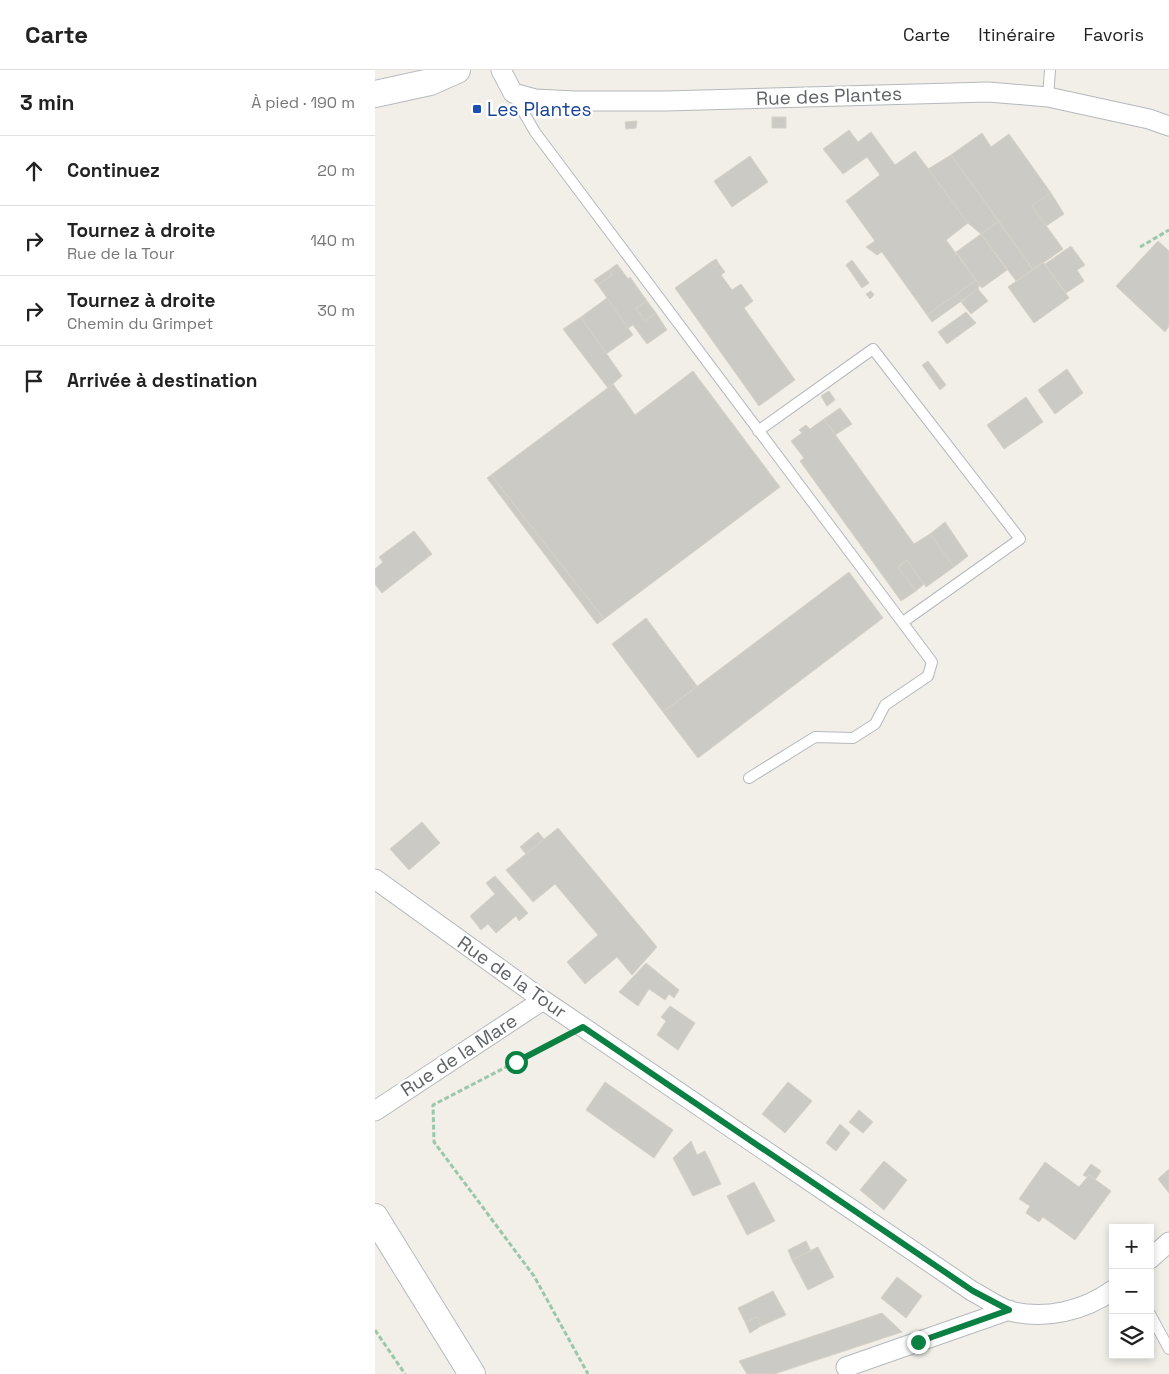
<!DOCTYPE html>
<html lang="fr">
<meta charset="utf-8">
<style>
:root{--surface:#fff;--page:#f6f6f6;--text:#222;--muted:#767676;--line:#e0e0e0}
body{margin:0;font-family:"Space Grotesk",sans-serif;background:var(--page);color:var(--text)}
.controls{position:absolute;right:15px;bottom:15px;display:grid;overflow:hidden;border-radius:0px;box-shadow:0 2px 8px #0003}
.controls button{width:45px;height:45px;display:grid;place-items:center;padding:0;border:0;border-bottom:1px solid var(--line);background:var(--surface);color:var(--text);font:25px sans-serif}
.stop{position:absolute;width:15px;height:15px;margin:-11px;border:4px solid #0b8043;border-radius:50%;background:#fff}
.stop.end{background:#0b8043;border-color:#fff;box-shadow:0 1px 5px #0008}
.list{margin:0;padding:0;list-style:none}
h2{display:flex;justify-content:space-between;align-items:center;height:65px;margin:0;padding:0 20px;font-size:21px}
h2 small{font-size:16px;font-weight:400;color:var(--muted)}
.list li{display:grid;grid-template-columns:32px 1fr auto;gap:15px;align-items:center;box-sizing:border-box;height:70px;padding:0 20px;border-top:1px solid var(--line)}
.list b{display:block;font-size:19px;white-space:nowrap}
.list p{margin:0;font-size:16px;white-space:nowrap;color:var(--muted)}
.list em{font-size:16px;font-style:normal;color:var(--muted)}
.icon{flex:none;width:28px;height:28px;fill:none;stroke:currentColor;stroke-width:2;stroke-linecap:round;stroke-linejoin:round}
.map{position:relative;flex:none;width:794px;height:1304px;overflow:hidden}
header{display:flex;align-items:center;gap:30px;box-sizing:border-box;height:70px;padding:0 25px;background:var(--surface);border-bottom:1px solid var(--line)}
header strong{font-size:24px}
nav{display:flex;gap:28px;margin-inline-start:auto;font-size:18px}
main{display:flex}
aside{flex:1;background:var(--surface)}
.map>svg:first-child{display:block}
</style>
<header>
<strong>Carte</strong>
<nav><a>Carte</a><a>Itinéraire</a><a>Favoris</a></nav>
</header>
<main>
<aside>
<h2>3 min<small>À pied · 190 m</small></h2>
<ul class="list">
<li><svg class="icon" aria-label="ahead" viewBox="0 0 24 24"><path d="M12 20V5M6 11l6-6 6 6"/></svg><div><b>Continuez</b></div><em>20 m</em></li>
<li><svg class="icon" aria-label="right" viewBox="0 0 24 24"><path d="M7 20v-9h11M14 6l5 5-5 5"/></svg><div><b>Tournez à droite</b><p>Rue de la Tour</p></div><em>140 m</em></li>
<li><svg class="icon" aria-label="right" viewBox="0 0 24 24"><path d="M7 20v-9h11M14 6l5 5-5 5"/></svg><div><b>Tournez à droite</b><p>Chemin du Grimpet</p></div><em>30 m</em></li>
<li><svg class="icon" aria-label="arrive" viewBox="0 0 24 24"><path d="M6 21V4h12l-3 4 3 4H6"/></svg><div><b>Arrivée à destination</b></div></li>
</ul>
</aside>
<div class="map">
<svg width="794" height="1304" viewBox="0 0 794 1304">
<rect width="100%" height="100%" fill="#f1efe8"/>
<path fill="#cccac5" stroke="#d6d1c6" d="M397,47H411V58H397Z
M262,51L261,58L251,59L250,52Z
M474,60L483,72L496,62L520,95L540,81L593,153L571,170L601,210L552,245L507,182L502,185L491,177L500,171L471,131L505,105L492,87L468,104L448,79Z
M607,63L616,77L634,64L676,123L657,136L688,179L658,200L576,85Z
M576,85L624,151L606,164L593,153L553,99Z
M375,86L393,112L357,137L339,111Z
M676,123L689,144L671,156L657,136Z
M624,151L658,200L641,211L606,164Z
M606,164L632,200L607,218L581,182Z
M783,171L794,181V256L790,262L741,216Z
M696,176L710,195L702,200L709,211L691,223L670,194Z
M341,189L344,194L339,197L336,192Z
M477,190L494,213L487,218L471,195Z
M336,192L339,197L344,194L350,202L346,205L357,220L366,214L378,231L369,238L420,310L384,336L300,218Z
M668,192L694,228L659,253L633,217Z
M242,194L253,209L255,207L272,231L261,238L270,251L281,243L292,260L272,274L258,255L253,258L223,215L237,205L234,200Z
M234,200L237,205L223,215L219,210Z
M601,210L605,215L603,219L557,252L552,245Z
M603,219L613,231L596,244L586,232Z
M496,221L499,225L495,229L491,224Z
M232,228L258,265L231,284L206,247Z
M272,231L281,243L270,251L261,238Z
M591,242L601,253L572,274L563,262Z
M206,247L247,306L233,318L188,259Z
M553,291L571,315L565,320L547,295Z
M692,299L708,323L680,344L663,320Z
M318,301L405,417L229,549L116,405L238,314L260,345Z
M454,321L460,330L452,336L446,326Z
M651,327L668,352L629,379L612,355Z
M465,338L477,354L460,365L449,349Z
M449,349L539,474L555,464L579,497L551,517L532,490L523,497L541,521L526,531L425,391L429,388L416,371L427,363L424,360L431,355L435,359Z
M116,405L229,549L222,554L112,408Z
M570,452L593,486L579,497L555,464Z
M39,461L57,484L7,523L0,514V499L8,492L4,487Z
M532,490L549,514L541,521L523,497Z
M474,502L508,548L323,688L288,642Z
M271,548L322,616L288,642L237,574Z
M47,752L65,773L34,800L15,779Z
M183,758L282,877L257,905L242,887L210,914L192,892L223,865L180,814L158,832L131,800Z
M163,762L169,769L151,784L145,777Z
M120,806L153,843L144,851L141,846L121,863L113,854L106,860L95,846L120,824L111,813Z
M271,893L304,920L299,928L294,924L290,930L274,919L263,936L244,922Z
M295,936L320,953L303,980L282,965L291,951L286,947Z
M230,1012L298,1060L279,1088L211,1040Z
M413,1012L437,1031L410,1063L387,1044Z
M484,1040L498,1052L488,1063L474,1052Z
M465,1054L475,1063L461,1081L451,1073Z
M316,1071L322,1085L330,1081L346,1114L318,1126L298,1088Z
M509,1091L532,1110L509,1140L485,1120Z
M670,1092L704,1117L714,1105L736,1121L700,1170L668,1147L664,1152L651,1143L655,1136L644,1129Z
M716,1094L726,1101L720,1110L714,1105L712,1107L708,1105Z
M794,1099V1123L783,1109Z
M379,1112L400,1151L372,1165L352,1126Z
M431,1171L436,1181L417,1190L413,1180Z
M443,1177L459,1207L433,1220L417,1190Z
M522,1207L547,1226L531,1248L506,1228Z
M398,1221L411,1245L386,1256L382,1247L370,1252L363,1238Z
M507,1243L527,1262L399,1304H372L364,1291Z
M382,1247L386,1256L375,1263L370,1252Z"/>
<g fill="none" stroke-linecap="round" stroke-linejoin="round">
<defs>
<path id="lane" d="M138,24L160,62L557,592L553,606L510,635L500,654L478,668L440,667L374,708
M673,27L675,0
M383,361L498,279L645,469L528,552
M775,1244L794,1279"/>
<path id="street" d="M126,0L138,23L160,29L200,31H291L613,22L673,27L774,49L794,56
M0,809L168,930L597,1221C609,1227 622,1237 635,1241C670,1250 709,1241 738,1220
M0,1041L168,930
M775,1189L794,1172
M471,1297L634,1240"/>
<path id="secondary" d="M0,24L55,12L82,0
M0,1147L97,1304"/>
</defs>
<use href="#lane" stroke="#b5b8bc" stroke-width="12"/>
<use href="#street" stroke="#b5b8bc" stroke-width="21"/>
<use href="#secondary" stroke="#b6babf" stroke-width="28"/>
<path stroke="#9cc7a9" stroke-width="3" stroke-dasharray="5 2.5" stroke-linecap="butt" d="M765,177L794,160
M187,968L58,1035L59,1072L159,1206L213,1304
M0,1260L30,1304"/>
<use href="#lane" stroke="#fff" stroke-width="10"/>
<use href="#street" stroke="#fff" stroke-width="19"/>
<use href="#secondary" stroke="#fff" stroke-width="26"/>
</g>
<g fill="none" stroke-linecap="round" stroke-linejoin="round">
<path stroke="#0b8043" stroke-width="6" d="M141,992L208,957L598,1221L634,1240L543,1272"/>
</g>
<rect fill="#1a4fb4" stroke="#fff" stroke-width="2" x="97" y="34" width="10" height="10" rx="2.5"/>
<g text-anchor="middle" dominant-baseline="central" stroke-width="5" stroke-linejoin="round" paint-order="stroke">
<g font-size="19" fill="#5f6368" stroke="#fff">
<text transform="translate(454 26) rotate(-2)">Rue des Plantes</text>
<text transform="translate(137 907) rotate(35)">Rue de la Tour</text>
<text transform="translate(84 985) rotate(-33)">Rue de la Mare</text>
</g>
<g font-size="19" fill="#164399" stroke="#fff" text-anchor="start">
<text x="112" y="39">Les Plantes</text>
</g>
</g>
</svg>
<div class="controls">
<button>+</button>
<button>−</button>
<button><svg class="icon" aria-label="layers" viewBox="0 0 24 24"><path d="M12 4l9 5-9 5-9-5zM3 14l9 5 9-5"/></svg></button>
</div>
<div class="stop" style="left:141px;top:992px"></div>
<div class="stop end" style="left:543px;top:1272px"></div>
</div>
</main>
